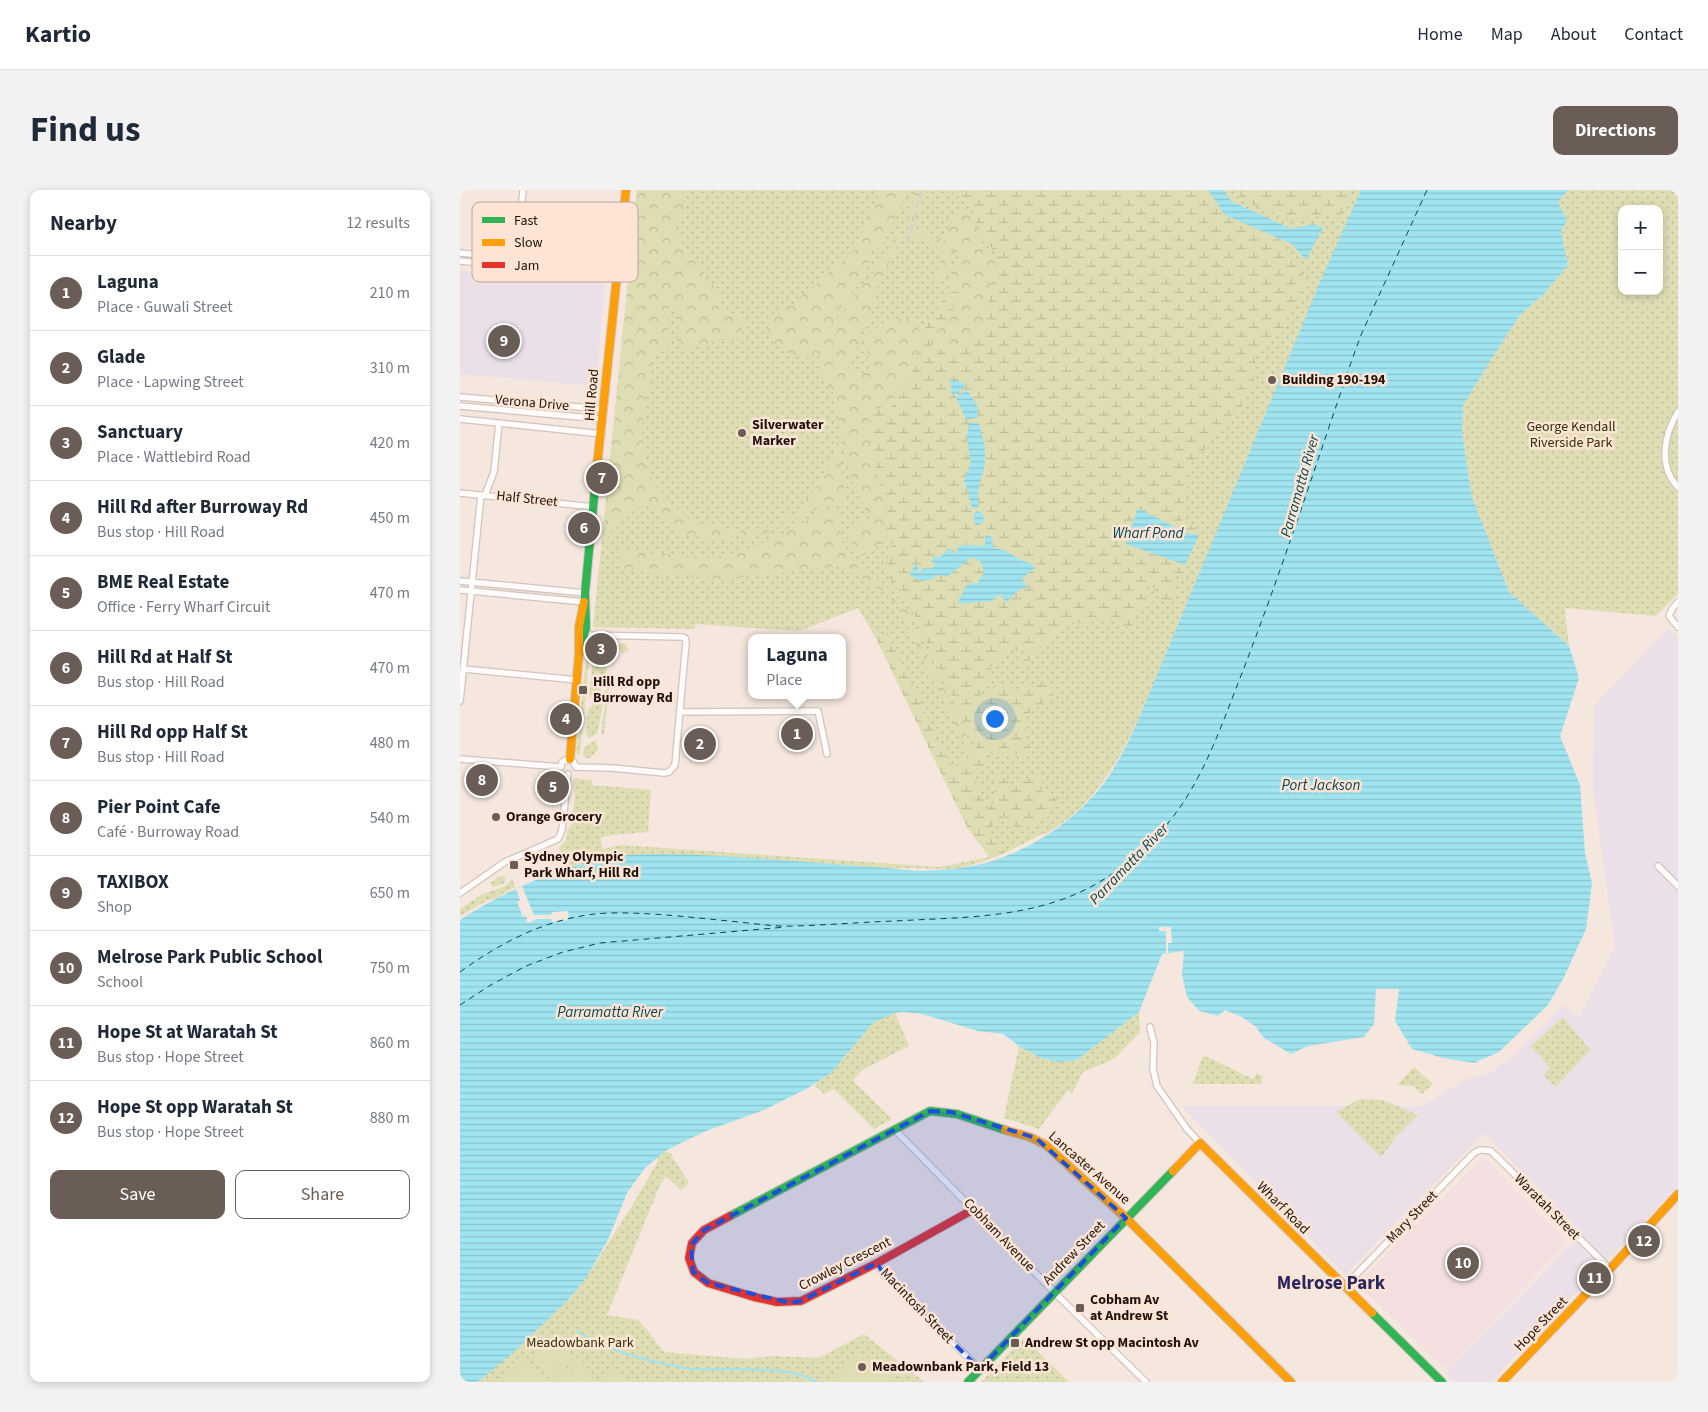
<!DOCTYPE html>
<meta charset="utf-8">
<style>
:root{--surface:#fff;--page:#f2f2f3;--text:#1f2937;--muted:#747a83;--line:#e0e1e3;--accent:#695d56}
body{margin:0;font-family:"Source Sans 3",sans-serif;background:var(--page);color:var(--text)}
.controls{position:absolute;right:15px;top:15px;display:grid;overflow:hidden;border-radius:10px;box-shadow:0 2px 8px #0003}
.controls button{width:45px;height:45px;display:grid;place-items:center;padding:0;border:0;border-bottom:1px solid var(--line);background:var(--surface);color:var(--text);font:25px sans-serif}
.you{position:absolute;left:534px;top:528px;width:18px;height:18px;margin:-12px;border:4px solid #fff;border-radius:50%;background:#1a73e8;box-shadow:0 0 0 8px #1a73e833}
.badge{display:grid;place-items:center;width:32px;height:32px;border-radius:50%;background:var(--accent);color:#fff;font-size:16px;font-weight:700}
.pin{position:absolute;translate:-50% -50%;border:2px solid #fff;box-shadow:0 1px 5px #0006}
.popup{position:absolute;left:288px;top:444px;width:98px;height:65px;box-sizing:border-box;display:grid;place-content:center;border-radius:10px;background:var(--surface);filter:drop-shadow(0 1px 4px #0005);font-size:16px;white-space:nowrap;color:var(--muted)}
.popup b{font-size:19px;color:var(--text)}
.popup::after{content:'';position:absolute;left:50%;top:100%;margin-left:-10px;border:10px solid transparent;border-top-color:var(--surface)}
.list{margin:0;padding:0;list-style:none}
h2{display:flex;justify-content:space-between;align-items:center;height:65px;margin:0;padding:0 20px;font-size:21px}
h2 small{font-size:16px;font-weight:400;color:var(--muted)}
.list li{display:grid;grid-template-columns:32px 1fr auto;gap:15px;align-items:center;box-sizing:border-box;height:75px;padding:0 20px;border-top:1px solid var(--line)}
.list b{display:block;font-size:19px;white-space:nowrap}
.list p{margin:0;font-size:16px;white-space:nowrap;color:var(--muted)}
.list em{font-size:16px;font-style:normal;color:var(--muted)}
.actions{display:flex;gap:10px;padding:15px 20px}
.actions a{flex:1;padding:11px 0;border:1px solid var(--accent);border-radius:10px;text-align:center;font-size:18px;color:var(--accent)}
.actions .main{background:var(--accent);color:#fff}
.map{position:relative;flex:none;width:1218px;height:1192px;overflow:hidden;border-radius:10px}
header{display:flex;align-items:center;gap:30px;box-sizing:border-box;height:70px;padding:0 25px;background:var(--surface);border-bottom:1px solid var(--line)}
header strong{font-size:24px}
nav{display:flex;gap:28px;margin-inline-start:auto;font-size:18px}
.intro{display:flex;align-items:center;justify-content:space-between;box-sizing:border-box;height:120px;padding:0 30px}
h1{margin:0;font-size:35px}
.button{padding:12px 22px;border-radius:10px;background:var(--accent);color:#fff;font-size:18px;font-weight:700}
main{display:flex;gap:30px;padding:0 30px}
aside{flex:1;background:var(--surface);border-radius:10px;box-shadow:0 2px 8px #0003}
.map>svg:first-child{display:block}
</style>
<header>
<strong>Kartio</strong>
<nav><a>Home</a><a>Map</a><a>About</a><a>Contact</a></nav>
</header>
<div class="intro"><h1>Find us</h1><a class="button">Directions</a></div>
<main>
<aside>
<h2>Nearby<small>12 results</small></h2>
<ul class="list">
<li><span class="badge">1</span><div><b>Laguna</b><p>Place · Guwali Street</p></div><em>210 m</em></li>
<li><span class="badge">2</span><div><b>Glade</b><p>Place · Lapwing Street</p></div><em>310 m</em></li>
<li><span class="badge">3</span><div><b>Sanctuary</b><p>Place · Wattlebird Road</p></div><em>420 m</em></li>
<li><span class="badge">4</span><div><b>Hill Rd after Burroway Rd</b><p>Bus stop · Hill Road</p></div><em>450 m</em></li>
<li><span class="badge">5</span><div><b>BME Real Estate</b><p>Office · Ferry Wharf Circuit</p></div><em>470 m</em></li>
<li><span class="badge">6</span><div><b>Hill Rd at Half St</b><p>Bus stop · Hill Road</p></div><em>470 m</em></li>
<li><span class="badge">7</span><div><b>Hill Rd opp Half St</b><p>Bus stop · Hill Road</p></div><em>480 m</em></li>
<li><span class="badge">8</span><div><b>Pier Point Cafe</b><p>Café · Burroway Road</p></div><em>540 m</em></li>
<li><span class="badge">9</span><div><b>TAXIBOX</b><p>Shop</p></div><em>650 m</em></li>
<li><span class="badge">10</span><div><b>Melrose Park Public School</b><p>School</p></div><em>750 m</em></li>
<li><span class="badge">11</span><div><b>Hope St at Waratah St</b><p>Bus stop · Hope Street</p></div><em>860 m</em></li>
<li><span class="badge">12</span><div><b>Hope St opp Waratah St</b><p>Bus stop · Hope Street</p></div><em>880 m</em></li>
</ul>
<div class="actions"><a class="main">Save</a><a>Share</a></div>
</aside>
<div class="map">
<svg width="1218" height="1192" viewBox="0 0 1218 1192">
<defs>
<pattern id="grass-dots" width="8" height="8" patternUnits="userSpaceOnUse" patternTransform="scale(1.25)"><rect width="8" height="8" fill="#deddb3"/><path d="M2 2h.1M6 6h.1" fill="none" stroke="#bebd99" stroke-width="1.8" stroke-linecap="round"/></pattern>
<pattern id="forest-crowns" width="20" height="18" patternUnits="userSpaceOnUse" patternTransform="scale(1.25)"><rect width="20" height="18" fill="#deddb3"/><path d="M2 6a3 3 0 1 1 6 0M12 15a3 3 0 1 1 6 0" fill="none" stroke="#bebd99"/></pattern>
<pattern id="wetland-marsh" width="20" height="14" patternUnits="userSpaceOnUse" patternTransform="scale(1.25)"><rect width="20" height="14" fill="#deddb3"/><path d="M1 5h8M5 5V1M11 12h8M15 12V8" fill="none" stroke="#bebd99"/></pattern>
<pattern id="water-rules" width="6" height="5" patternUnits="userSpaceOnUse" patternTransform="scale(1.25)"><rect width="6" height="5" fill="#a0e4f0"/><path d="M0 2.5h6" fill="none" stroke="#89c3cd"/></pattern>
</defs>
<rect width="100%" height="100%" fill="#f5e7de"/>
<path fill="#ece0e8" d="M0,80L145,93L136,196L0,184Z
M1208,438L1218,447V996L1031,1192H995L986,1183L1122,1043L1024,943L885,1085L722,916H963L1006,889L1030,884L1043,872L1045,874L1103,815L1118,829L1155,757L1133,598L1134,516Z"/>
<path fill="#f3dfdf" d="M1023,967L1107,1052L987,1180L897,1094Z"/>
<path fill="url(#grass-dots)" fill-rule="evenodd" d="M177,0H902L680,526C657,575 633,617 584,645V643C555,658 523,676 489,679L137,671L107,680L99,658L106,650L108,639L112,634L115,603L113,596L114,588L132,590V595L191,600L188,642L153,645L140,648L143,659L161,655L479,677L529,667L507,637L416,448L398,418L339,441L235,434V439L133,437Z
M1108,0H1218V404L1196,426L1105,418L1109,456L1049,402L1012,307L1002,242L1003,215L1046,146L1061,124L1083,105L1108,75L1101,41L1107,31L1098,12ZM1162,19H1199V101H1162Z
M154,453L166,454L168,461L162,463L161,460L154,463L156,465L153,466L150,456Z
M140,454L147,455L152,468L146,473L134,464Z
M127,459H130L120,565L116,564Z
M133,469L146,477L147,493L133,508L129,507Z
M149,497L144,545L141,542L145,515L142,504Z
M140,507L143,515L137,544L129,548L126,545L128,520Z
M136,550L138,560L130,568H126L123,565L124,557Z
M42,685L46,689L43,694L33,697L30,693Z
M52,689L55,697L34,709L26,711L0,726V719L23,704L46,696Z
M679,822L680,842L654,869L623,882L612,903L608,900L579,939L544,928L559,856L581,868L598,872L617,870Z
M435,823L449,856L402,880L393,891L432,929L414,939L374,899L364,904L354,895L371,883L413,833Z
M1103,827L1130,860L1096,897L1083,885L1090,878L1071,856Z
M743,865L793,889L797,883L803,887L801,894H733Z
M954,877L973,894L962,904L953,896L937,895Z
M900,909L923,910L958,925L936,947L921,967L876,922Z
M205,961L212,964V966L229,993L221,1000L206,986L200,995L147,1125L179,1130L204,1162L285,1169L315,1166L358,1168L404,1144L464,1192H16L22,1189L110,1108L126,1088L172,1016L198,971L197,968Z
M564,1148L609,1192H521Z"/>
<path fill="url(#forest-crowns)" d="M177,0H223V24L214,30V42L226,57L246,89L264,107L254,120L286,126L280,143V148H269L224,160L220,156L217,150L219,141L212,114H207L210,157L201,162L196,161L183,226L182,244L185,271L192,291L211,313L232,331L254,336L276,339L273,352L219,344L188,310L165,329L143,353Z
M421,0H449L421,57L412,60L404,87L375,125L371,136L412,84L437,45L442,48L418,94L407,137L397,144L403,145L387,180L397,183H409L406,144L431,129H453L461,144L450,189L438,196L431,219L417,218L409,230L421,238L410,247L415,275L430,330L426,337L428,349L401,367L386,345L394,337L409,328L392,290L373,203L359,179V167C341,170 317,162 309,144C307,140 308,133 308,128L332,115L394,61Z
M455,0H476L464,7L453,39L485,51L491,34L501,17L511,23L521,52L536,74L528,114L524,142L503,159H482L471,169V145L487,133L501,101L487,103L500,62L489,61L490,77L475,93L483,60L458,49L448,42Z
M378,250L384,295L383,314L362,316L307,343L279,351L281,339C332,346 366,292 378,250Z
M365,321L381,322L378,332L384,359L399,377L420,390L445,417L516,566L511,568L436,413L422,400L381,376L260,389L159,380L161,360L250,368L276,363L310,350Z"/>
<path fill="url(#wetland-marsh)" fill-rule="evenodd" d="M475,0H748L765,25L823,51L846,91L823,142L796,163L793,196L778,223L770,226L750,255L731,273L722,330L742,343L739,345L726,343L678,319L666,354L725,375L721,388L712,379L715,406L706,415L689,392L684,402L694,414L681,416L671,439L644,428H636L629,435L613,432L589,448L569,471L558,475L564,461C552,457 539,469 531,477V484L516,514L522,513C531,493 537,491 557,500L590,491L594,507L567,524C562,543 567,551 575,568L557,564L530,563V575L512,580L527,619L533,614L536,583L553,595L585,583L581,601L597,609L586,631L559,639L555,638L545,627L535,630L531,642L545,662L530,667L507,637L416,448L427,443L492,577L519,565L449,414L424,380L432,355L435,351L428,349L426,337L430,330L415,275L409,246L420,238L409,230L401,221L417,218L431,219L438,196L450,189L461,144L487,103L501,101L487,133L471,145L472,169L482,159H503L524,142L528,114L539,70L516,33L510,10L494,3ZM506,195L498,201L501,204L507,200L513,207L505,228C504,222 501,219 499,214C498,209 499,207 496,203ZM508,235L525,269C522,284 516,302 519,318L508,309L507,296L504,291L511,272C508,264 509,255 506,247L508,243Z
M775,0H892L879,27L873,31L867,26L830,29L783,11Z"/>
<path fill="#deddb3" d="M94,1144L113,1167L102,1176L83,1154Z
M81,1156L99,1178L88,1188L70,1166Z
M401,1162L433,1192H373Z
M118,1167L136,1189L132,1192H120L107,1176Z
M67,1168L86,1190L83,1192H69L56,1177Z
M104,1178L116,1192H97L93,1187Z
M54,1179L65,1192H46L43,1188Z
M152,1179L163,1192H144L141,1188Z"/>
<path fill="url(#water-rules)" d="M748,0H764L771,11L832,39L853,34L863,38L846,70L832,54L765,25Z
M901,0H1108L1098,12L1107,31L1101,41L1108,75L1083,105L1061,124L1046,146L1003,215L1002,242L1012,307L1049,402L1109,456L1119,488L1100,546L1120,595L1125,663L1132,693L1126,739L1104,787L1088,815L1039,862L1014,873L983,868L952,859L935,831L939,799H916L914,834L904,847L848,856L831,864L804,848L796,837L782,827L765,820L758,826L739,821L727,807L722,785L724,761L702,764L679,822L617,870L598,872L581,868L559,856L543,844L518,841L462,824L443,822L435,823L413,833L371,883L348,898L304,920L246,941L205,961L185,978L167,1003L148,1050L126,1088L110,1108L55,1161L22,1189L16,1192H0V730C45,700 114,670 169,665C214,662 260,666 305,669C357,673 408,676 460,681C479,680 499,679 517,675C565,664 614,633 644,593C659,572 670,549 680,526L863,85Z
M493,189L506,195L499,201L501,204L507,200L517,215L518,227L507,230C503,223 500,215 496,208L499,205L496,203L492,205L490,192Z
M515,232L519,233C522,244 525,256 525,267C525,284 514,300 519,317L513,319C509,310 509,300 504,291L511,272C508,264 509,255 506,246L508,243V235Z
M678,318L726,343L739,345L725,375L666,354Z
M517,321L523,324L524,331L519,335H515L514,324Z
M525,345L532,347L533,358C544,359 548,362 557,368C565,373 567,369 575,378L567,384L562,392L568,397C558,399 552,405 546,413L541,404L531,411L497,414L506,396L509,393L517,394L524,382L520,371L512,367L488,386L475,385L473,389L462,391L450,386L452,380L458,372V383L464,378L471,379L476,374L471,371L475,366L479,368L488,359L497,364L498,357L506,355L525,356Z"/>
<path fill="#f5e7de" d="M62,696L74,725H91L92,722L108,721L109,730L92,732L91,729H77L69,733L66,732L67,728L66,726L63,727L57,712L60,710L56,699Z
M699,737H711L712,753H708V741V766H706V741H699Z"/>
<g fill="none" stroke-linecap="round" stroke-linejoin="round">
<path stroke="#a0e4f0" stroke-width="2" d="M117,1141C145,1160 178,1168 210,1175C218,1176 225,1179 233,1179C267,1181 328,1174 357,1192"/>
<path stroke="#044752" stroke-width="1" stroke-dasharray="6 5" stroke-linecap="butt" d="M0,782C44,750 94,725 149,723C192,722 236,728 279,732C298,734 317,737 335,736C369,735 402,732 435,731C503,727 574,729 636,694C659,681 685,660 703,639C743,594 762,533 784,478C822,379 855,278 889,178L901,145L967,0
M0,815L29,796L66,776L103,762L140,753L326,737"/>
<defs>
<path id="street" d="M0,63L157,78
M0,71L156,86
M56,73L63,0
M0,207L143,219
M0,216L142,229
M1218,222C1204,244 1198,277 1218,297
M0,229L142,244
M0,303L134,317
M25,305L34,282L39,233
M0,391L125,403
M0,400L124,412
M1218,412L1212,419L1209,426L1218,437
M3,479L117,490
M0,511L21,305
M220,522L358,521L367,564
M0,569L101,577
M101,577L102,572L108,569L113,571L116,577
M116,577L152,578L204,583L209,582L215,575L226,452L225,448L222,447L125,445
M1198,676L1218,696
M0,703L45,672L98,649L102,640L108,584
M690,837L694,853L693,879L697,896L727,939L740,953
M435,940L599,1107L686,1192
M417,1073L424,1085L520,1179
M884,1097L1011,966C1018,959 1021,959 1031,961L1150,1079"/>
<path id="fast" d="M119,463L126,438L125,403L137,276
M270,1026L470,921L497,924L545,940
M912,1123L982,1192
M508,1192L713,981"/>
<path id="slow" d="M137,276L166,0
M110,569L119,463V437L124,412
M545,940L570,947L586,955L666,1028L831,1192
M713,981L740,953L912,1123
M1042,1192L1150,1079L1218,1004"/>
<path id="jam" d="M270,1026L244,1040L232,1053L229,1068L234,1082L248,1093L294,1107L317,1112L341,1111L417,1073L514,1019"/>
</defs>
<use href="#street" stroke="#d0c4bc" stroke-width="8"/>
<use href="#fast" stroke="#d0c4bc" stroke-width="10"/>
<use href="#slow" stroke="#d0c4bc" stroke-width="10"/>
<use href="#jam" stroke="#d0c4bc" stroke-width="10"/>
<use href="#street" stroke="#fefbfa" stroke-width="5.5"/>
<use href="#fast" stroke="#30b455" stroke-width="8"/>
<use href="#slow" stroke="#ff9f0a" stroke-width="8"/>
<use href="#jam" stroke="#e5322d" stroke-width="8"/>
<path stroke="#d5d0ce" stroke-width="2" stroke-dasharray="8 4" stroke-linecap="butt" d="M448,53L461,0"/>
</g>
<path fill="#1d4ed8" fill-opacity="0.2" stroke="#1d4ed8" stroke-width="4" stroke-dasharray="10 6" stroke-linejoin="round" d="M470,921L491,922L576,948L666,1028L520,1179L424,1085L417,1073L341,1111L330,1113L248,1093L233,1082L231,1055L244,1040Z"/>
<g fill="#695d56" stroke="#fee4d5" stroke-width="2">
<circle cx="812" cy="190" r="5"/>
<circle cx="282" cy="243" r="5"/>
<rect x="118" y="495" width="10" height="10" rx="2.5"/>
<circle cx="36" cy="627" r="5"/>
<rect x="49" y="670" width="10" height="10" rx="2.5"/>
<rect x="615" y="1113" width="10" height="10" rx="2.5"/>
<rect x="550" y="1148" width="10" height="10" rx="2.5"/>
<circle cx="402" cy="1177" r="5"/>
</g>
<g text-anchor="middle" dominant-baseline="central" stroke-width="5" stroke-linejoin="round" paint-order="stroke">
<g font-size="14" font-weight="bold" fill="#1d130c" stroke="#fee4d5" text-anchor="start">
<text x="822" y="190">Building 190-194</text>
<text x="292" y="235">Silverwater<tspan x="292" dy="16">Marker</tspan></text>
<text x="133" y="492">Hill Rd opp<tspan x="133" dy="16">Burroway Rd</tspan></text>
<text x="46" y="627">Orange Grocery</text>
<text x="64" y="667">Sydney Olympic<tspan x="64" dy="16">Park Wharf, Hill Rd</tspan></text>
<text x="630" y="1110">Cobham Av<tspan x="630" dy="16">at Andrew St</tspan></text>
<text x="565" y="1153">Andrew St opp Macintosh Av</text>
<text x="412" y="1177">Meadownbank Park, Field 13</text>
</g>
<g font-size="14" fill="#1d130c" stroke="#fee4d5">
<text transform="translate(132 205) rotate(-85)">Hill Road</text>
<text transform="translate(72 213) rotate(5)">Verona Drive</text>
<text transform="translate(67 309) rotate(6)">Half Street</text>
<text transform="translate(629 978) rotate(41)">Lancaster Avenue</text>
<text transform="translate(1087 1017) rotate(45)">Waratah Street</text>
<text transform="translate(823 1018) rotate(45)">Wharf Road</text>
<text transform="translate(952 1027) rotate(-46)">Mary Street</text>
<text transform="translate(539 1045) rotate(46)">Cobham Avenue</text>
<text transform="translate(614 1063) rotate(-46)">Andrew Street</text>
<text transform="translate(385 1074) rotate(-27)">Crowley Crescent</text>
<text transform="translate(457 1116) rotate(46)">Macintosh Street</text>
<text transform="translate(1081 1134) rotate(-46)">Hope Street</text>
</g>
<g font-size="14" fill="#2e3206" stroke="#fee4d5">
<text x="1111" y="237">George Kendall<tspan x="1111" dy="16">Riverside Park</tspan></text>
<text x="120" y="1153">Meadowbank Park</text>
</g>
<g font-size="15" font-style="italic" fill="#044752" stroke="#fee4d5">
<text transform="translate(840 296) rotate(-74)">Parramatta River</text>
<text x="688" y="343">Wharf Pond</text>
<text x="861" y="595">Port Jackson</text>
<text transform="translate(669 674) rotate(-46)">Parramatta River</text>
<text x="150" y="822">Parramatta River</text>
</g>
<g font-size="19" font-weight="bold" fill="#292660" stroke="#fee4d5">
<text x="871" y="1093">Melrose Park</text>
</g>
</g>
<rect x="12" y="12" width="166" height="80" rx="8" fill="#fee4d5" stroke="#baa599" stroke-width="1"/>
<rect x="22" y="27" width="23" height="6" fill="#30b455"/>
<rect x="22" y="49" width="23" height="7" fill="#ff9f0a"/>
<rect x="22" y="72" width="23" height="6" fill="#e5322d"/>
<g font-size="14" fill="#1d130c">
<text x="54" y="35">Fast</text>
<text x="54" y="57">Slow</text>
<text x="54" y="80">Jam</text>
</g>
</svg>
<div class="controls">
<button>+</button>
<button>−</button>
</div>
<div class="you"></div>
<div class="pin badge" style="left:337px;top:544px">1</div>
<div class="popup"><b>Laguna</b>Place</div>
<div class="pin badge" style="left:240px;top:554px">2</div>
<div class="pin badge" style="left:141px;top:459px">3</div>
<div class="pin badge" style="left:106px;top:529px">4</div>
<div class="pin badge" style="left:93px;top:597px">5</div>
<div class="pin badge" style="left:124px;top:338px">6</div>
<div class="pin badge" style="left:142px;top:288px">7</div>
<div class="pin badge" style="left:22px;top:590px">8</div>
<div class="pin badge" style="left:44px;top:151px">9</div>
<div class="pin badge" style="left:1003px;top:1073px">10</div>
<div class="pin badge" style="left:1135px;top:1088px">11</div>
<div class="pin badge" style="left:1184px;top:1051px">12</div>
</div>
</main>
